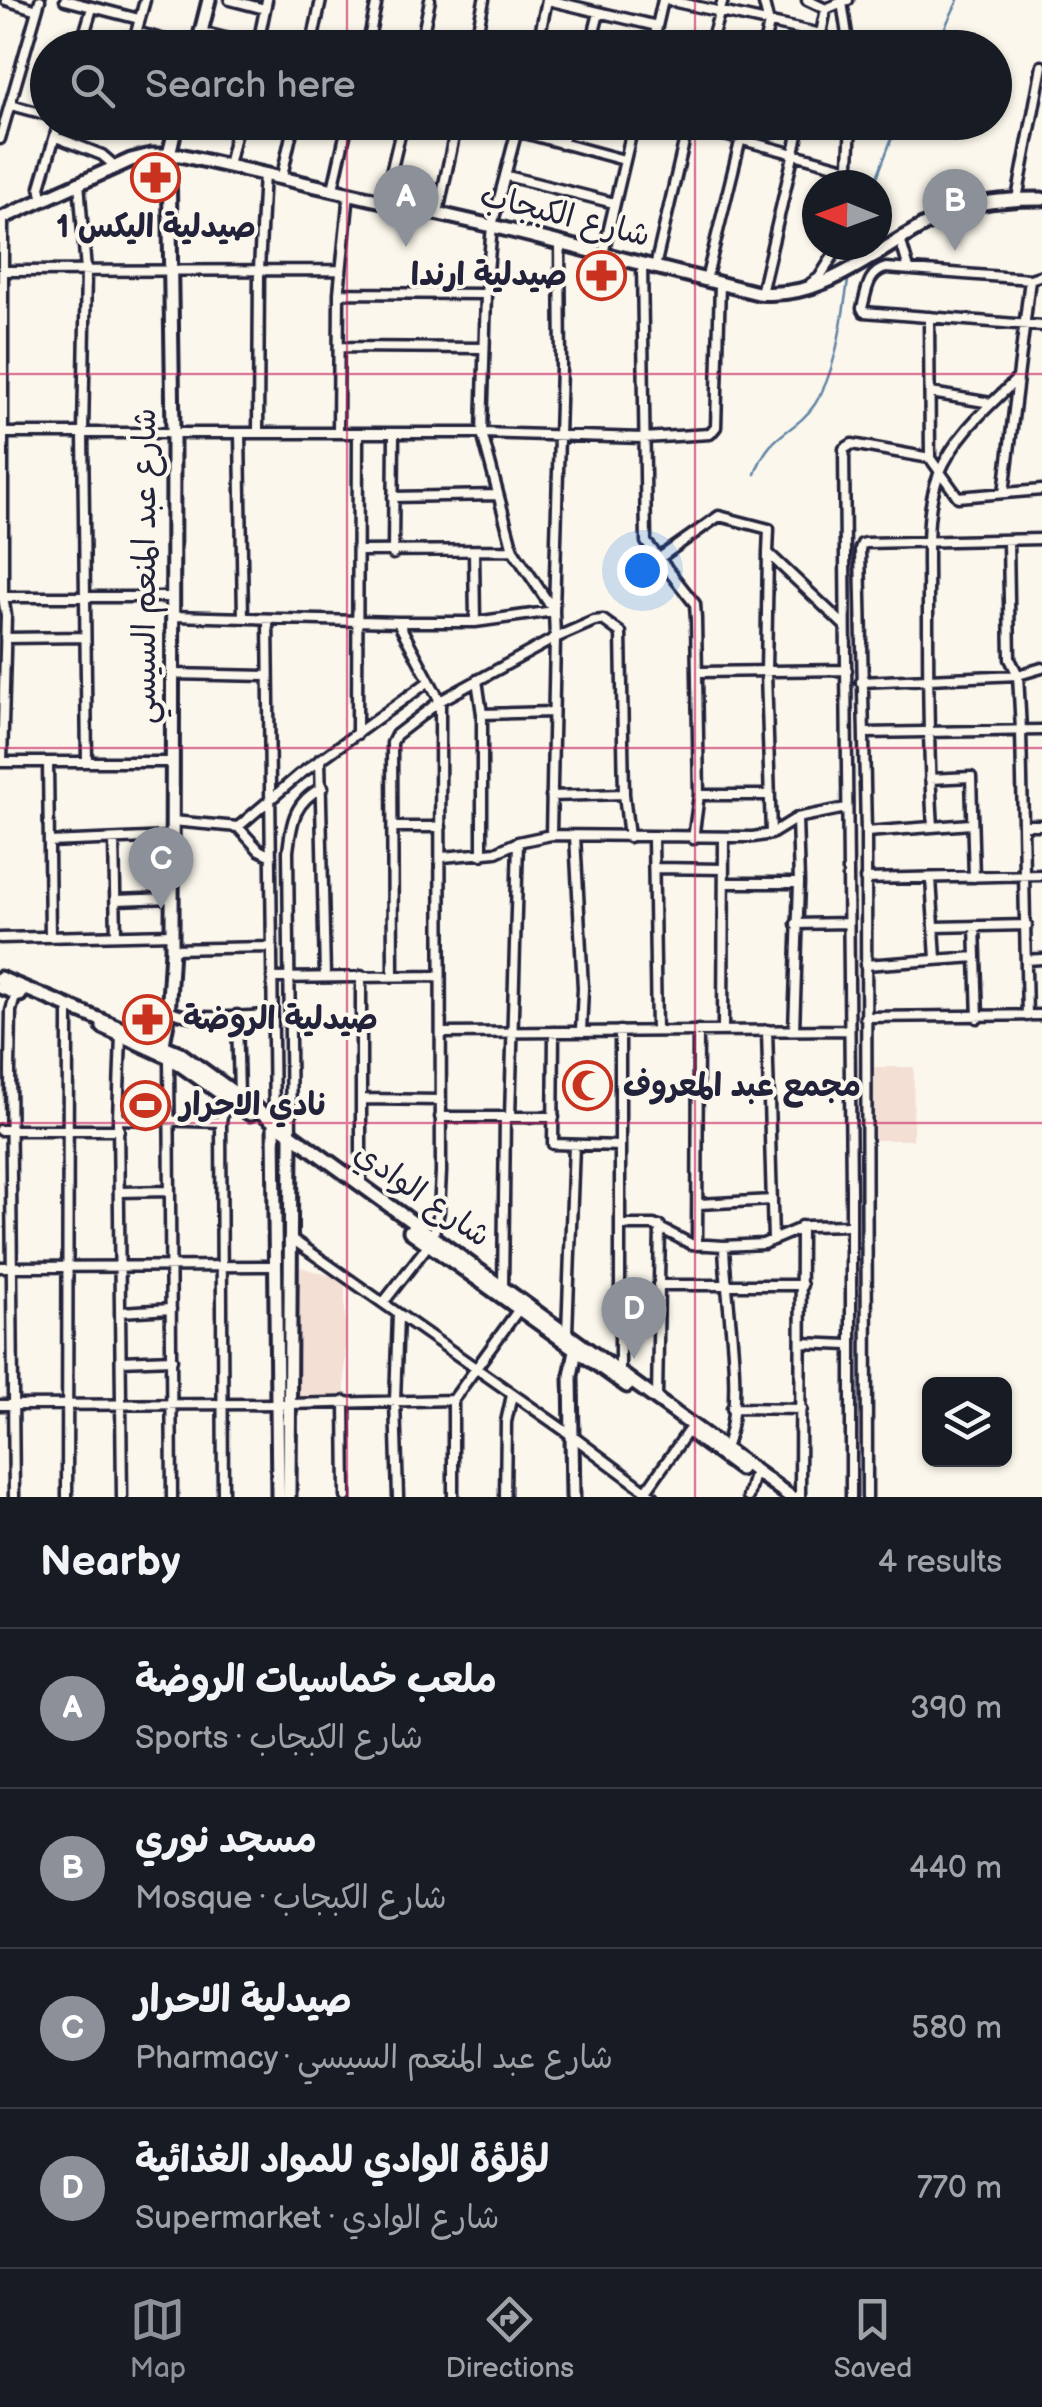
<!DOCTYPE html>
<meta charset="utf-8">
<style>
:root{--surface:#171b24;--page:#20242c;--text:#f1f3f6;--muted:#9ea1a6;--line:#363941;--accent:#8c9099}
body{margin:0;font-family:"Balsamiq Sans","Playpen Sans Arabic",sans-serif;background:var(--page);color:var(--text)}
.controls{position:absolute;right:30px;bottom:30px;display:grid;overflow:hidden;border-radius:15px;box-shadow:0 2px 8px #0004}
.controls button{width:90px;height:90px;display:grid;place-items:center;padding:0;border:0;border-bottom:2px solid var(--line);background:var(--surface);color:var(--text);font:50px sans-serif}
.compass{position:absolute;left:802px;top:170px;width:90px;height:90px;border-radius:50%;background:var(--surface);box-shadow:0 2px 8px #0004;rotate:271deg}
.you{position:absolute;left:642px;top:570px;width:35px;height:35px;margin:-25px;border:8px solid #fff;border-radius:50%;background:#1a73e8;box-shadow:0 0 0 15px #1a73e833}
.badge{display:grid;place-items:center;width:65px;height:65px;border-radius:50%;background:var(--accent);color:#fff;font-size:32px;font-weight:700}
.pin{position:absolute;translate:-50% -82px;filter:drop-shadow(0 2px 5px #0008)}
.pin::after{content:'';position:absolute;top:52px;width:35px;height:30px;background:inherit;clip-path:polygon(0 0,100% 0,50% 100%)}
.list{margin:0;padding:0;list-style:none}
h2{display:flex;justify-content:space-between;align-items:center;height:130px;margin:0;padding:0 40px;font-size:42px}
h2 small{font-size:32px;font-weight:400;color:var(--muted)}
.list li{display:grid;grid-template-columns:65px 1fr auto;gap:30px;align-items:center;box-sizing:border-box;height:160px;padding:0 40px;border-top:2px solid var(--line)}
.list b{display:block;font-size:38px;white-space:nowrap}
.list p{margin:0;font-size:32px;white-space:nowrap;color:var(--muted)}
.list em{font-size:32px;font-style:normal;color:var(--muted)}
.icon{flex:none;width:55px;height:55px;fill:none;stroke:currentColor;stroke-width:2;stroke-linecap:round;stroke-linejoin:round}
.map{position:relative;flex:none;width:1042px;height:1497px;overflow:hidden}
.search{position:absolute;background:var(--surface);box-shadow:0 2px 8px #0004;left:30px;right:30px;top:30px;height:110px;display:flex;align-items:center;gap:25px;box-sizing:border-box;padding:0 35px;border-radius:55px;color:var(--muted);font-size:38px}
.sheet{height:770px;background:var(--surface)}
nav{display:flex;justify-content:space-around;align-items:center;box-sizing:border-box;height:140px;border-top:2px solid var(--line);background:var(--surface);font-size:28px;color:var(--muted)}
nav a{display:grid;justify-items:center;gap:5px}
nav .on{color:var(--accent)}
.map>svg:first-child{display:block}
</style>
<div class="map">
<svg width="1042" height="1497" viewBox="0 0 1042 1497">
<rect width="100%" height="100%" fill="#fbf7ec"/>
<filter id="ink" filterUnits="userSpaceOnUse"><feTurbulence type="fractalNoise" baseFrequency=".01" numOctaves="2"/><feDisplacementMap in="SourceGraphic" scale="20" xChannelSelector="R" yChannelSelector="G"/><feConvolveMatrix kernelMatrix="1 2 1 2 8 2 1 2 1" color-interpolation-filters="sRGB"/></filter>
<g filter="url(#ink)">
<path fill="#f4dfd5" d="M872,1067H914L913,1140H873Z
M279,1261L345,1280V1399L282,1400Z"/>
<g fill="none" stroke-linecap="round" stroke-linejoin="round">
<path stroke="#6284a5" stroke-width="2.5" d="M935,48L958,0
M874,185L898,122
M852,263L855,245
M755,474C770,430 794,435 815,404C838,369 842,316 849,275"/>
<defs>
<path id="street" d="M6,0L37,10
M65,0L139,19
M230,0L265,9
M548,0L657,26
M667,0L821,34
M763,0L769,24L763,48
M807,0L826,9L842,2
M848,0L842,2L849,48
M136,32L193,48
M201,32L265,48
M80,48L92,8
M132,48L145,0
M257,48L267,0
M311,48L321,0
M367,48L377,0
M420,48L430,0
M474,48L484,0
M537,48L547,0
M590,48L599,13
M652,48L663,0
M709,48L723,0
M818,48L826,9
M11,105L48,115
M311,122L347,130
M519,122L492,226L486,294L482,433L513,550L554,611L555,638L594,621L603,620L621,633L624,794L629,837
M677,122L849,169
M517,131L624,160
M56,137L102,155L116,167
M0,139L40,0
M562,144L568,122
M228,166L238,122
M282,176L294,122
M507,176L614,203
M79,182L86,271L83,433L87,762
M848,185L851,122
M333,189L348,122
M1017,199L1042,66
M43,201L40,187L59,122
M384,202L403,122
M438,213L457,122
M900,239L909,269
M603,254L634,122
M642,263L646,542L695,604L696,619L699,795L693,839
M655,267L688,125
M3,271L340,270
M1042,275L1030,279L886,268C867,273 867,291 862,308L864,312L1042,326
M706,280L745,122
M811,283L819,278L840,245
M759,292L762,289L801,122
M339,293L486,294
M929,317L930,458L958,497L1042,490
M339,347L484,348
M931,393L991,403
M0,433H482L643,438L710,434L716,427L720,283
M240,433L243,618
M258,433L259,270L264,173
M338,433L339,293L349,193
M1004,493L1030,279
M393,497L497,495
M1008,541L1010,659L1018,675L1021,730L1027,1016
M358,551L513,550
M474,552L475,622
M768,553L766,672L771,834
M393,554L394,433
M658,559L719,516L769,529L768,553L845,626
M2,597H172
M172,616L398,622L440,701L441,1172L439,1212L433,1237
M268,619L274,1123
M398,622H475L554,611L561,367L560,243
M5,638L85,637
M699,672L847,670
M172,674L268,676
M477,680L482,714V855
M861,682L1018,675L1042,668
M482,714L552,712
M864,733L1042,730
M357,734L358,433
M320,759L325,976
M0,762H173
M2,762L6,615L3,597V218
M48,762L50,937
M930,779L971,777L974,877
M699,795H768
M551,796L624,794
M172,821L238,827L259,850L271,856
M1024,825H1042
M238,827L299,775L428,682
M393,827H441
M933,827C928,750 928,673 928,596C929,556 924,512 939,474C955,435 987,408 1017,379
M866,832L971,824
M551,835L555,638
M575,836L583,988L581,1031
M653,838L656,1030
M114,841L116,935
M49,842L172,837
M443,857L496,852L518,842L551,835L753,837L771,834L797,818L846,808
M656,868L724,869
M931,878L936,959
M865,879L1042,875
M724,883H799
M116,900L172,898
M796,924L847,923
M975,926L978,1018
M935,927L1027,925
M0,938L172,934
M172,949L272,947
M1026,960L1042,959
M865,965L976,957
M393,976L392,743L396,735L440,701L555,638
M272,978L439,976
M168,1009C186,1023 248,1015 273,1015
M237,1015L239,1096
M865,1017L1042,1015
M723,1030L724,839
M767,1030L773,1240
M794,1030L799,883L797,818
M620,1031V1371
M554,1032L553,1144L620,1146
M441,1033L848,1030
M121,1035L118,1119L122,1497
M169,1057L172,1497
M361,1099L440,1100
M440,1117H554
M510,1117L518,842
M118,1119L221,1122
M0,1130H119
M291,1135L288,851C292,820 294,802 323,787
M361,1186V976
M120,1192L168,1191
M699,1204L772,1200
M620,1225H654L691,1244L724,1246L763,1244L806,1226L850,1225
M289,1237L571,1435L654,1497
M697,1245L698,1030
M724,1246C725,1300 746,1398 725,1448
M0,1267L277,1266
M658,1285H802
M503,1288L505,1117
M383,1303L429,1244
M120,1312L171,1309
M620,1313L658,1314
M398,1315L395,1401L398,1497
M567,1333L574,1145
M802,1343L849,1345
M121,1361L172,1359
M657,1399L660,1226
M453,1400L519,1309
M345,1401L346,1497
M0,1405L289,1404L453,1400V1497
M732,1408L802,1409
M646,1491L688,1431
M14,1497L10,1070L11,1011L16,993
M67,1497L68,1014
M223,1497L221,1122L226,1097
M505,1497L506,1422L512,1395
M748,1497L753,1477
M800,1497L801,1226
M851,1497V1191L844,449L852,444L930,458
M867,1497L866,832L860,549L862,544L866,543L1042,539"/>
<path id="secondary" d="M197,48L209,0
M0,219L131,160L151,155H180L492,226L758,293C830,300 881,244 942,216C975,201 1007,199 1042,199
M0,978L178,1052L791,1497
M0,987L20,995
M103,1027L169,1057L250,1114
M163,1044L168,1017L172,949L173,433L169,154L177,122
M274,1123L278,1497
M410,1231L627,1386
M690,1432L740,1469
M289,1497L291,1135
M573,1497L571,1376L576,1350"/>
</defs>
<use href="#street" stroke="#22223b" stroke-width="15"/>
<use href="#secondary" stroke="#22223b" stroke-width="19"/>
<use href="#street" stroke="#fbf7ec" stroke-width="8"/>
<use href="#secondary" stroke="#fbf7ec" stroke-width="11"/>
</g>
</g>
<path fill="none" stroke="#c2185b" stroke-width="2.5" stroke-opacity="0.55" d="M347,0V48M695,0V48M347,122V1497M695,122V1497M0,374H1042M0,748H1042M0,1123H1042"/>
<defs>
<symbol id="pharmacy-ring" viewBox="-11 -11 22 22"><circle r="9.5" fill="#fbf7ec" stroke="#c8321e" stroke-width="1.5"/><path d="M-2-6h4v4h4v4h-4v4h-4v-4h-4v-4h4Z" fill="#c8321e"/></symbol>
<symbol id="mosque-ring" viewBox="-11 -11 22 22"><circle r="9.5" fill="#fbf7ec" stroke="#c8321e" stroke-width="1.5"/><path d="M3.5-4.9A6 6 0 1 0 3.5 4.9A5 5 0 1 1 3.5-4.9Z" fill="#c8321e"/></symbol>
<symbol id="stadium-ring" viewBox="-11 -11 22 22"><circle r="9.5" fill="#fbf7ec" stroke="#c8321e" stroke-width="1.5"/><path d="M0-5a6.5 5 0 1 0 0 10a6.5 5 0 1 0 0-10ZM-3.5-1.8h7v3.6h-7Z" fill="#c8321e"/></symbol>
</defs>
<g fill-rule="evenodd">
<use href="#pharmacy-ring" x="128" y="150" width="55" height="55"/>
<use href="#pharmacy-ring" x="574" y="248" width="55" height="55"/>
<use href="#pharmacy-ring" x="120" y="992" width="55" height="55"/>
<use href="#mosque-ring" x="560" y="1058" width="55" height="55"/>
<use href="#stadium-ring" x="118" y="1078" width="55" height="55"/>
</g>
<g text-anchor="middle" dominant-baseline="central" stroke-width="8" stroke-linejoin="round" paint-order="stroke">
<g font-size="32" fill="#22223b" stroke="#fbf7ec">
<text transform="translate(565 216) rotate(14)">شارع الكبجاب</text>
<text transform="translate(145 566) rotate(-90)">شارع عبد المنعم السيسي</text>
<text transform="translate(422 1195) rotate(35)">شارع الوادي</text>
</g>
<g font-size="32" font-weight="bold" fill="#22223b" stroke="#fbf7ec" text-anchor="start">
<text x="156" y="227" text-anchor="middle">صيدلية اليكس 1</text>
<text x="567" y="275" text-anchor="end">صيدلية ارندا</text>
<text x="183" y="1019">صيدلية الروضة</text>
<text x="623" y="1086">مجمع عبد المعروف</text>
<text x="180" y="1105">نادي الاحرار</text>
</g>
</g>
</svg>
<div class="controls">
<button><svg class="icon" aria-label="layers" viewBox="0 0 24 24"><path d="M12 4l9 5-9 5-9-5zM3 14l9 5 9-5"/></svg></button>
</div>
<svg class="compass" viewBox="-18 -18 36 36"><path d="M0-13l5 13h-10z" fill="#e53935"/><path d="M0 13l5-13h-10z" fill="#9ea1a6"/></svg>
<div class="you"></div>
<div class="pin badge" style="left:406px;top:247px">A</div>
<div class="pin badge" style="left:955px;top:251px">B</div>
<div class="pin badge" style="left:161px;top:909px">C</div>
<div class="pin badge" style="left:634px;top:1359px">D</div>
<div class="search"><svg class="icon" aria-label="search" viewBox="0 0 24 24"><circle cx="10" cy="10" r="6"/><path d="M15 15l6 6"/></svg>Search here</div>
</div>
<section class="sheet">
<h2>Nearby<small>4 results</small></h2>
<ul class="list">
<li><span class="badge">A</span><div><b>ملعب خماسيات الروضة</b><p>Sports · شارع الكبجاب</p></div><em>390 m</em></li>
<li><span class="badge">B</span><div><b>مسجد نوري</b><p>Mosque · شارع الكبجاب</p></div><em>440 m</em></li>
<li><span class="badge">C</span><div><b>صيدلية الاحرار</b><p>Pharmacy · شارع عبد المنعم السيسي</p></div><em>580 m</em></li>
<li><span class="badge">D</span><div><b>لؤلؤة الوادي للمواد الغذائية</b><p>Supermarket · شارع الوادي</p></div><em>770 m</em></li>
</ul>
</section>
<nav>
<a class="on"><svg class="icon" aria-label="map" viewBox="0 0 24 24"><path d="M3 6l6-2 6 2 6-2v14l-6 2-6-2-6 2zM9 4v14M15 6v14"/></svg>Map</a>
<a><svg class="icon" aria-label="directions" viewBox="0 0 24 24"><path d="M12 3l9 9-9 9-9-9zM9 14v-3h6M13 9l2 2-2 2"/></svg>Directions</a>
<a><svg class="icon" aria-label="saved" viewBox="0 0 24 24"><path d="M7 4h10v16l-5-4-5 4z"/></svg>Saved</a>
</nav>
